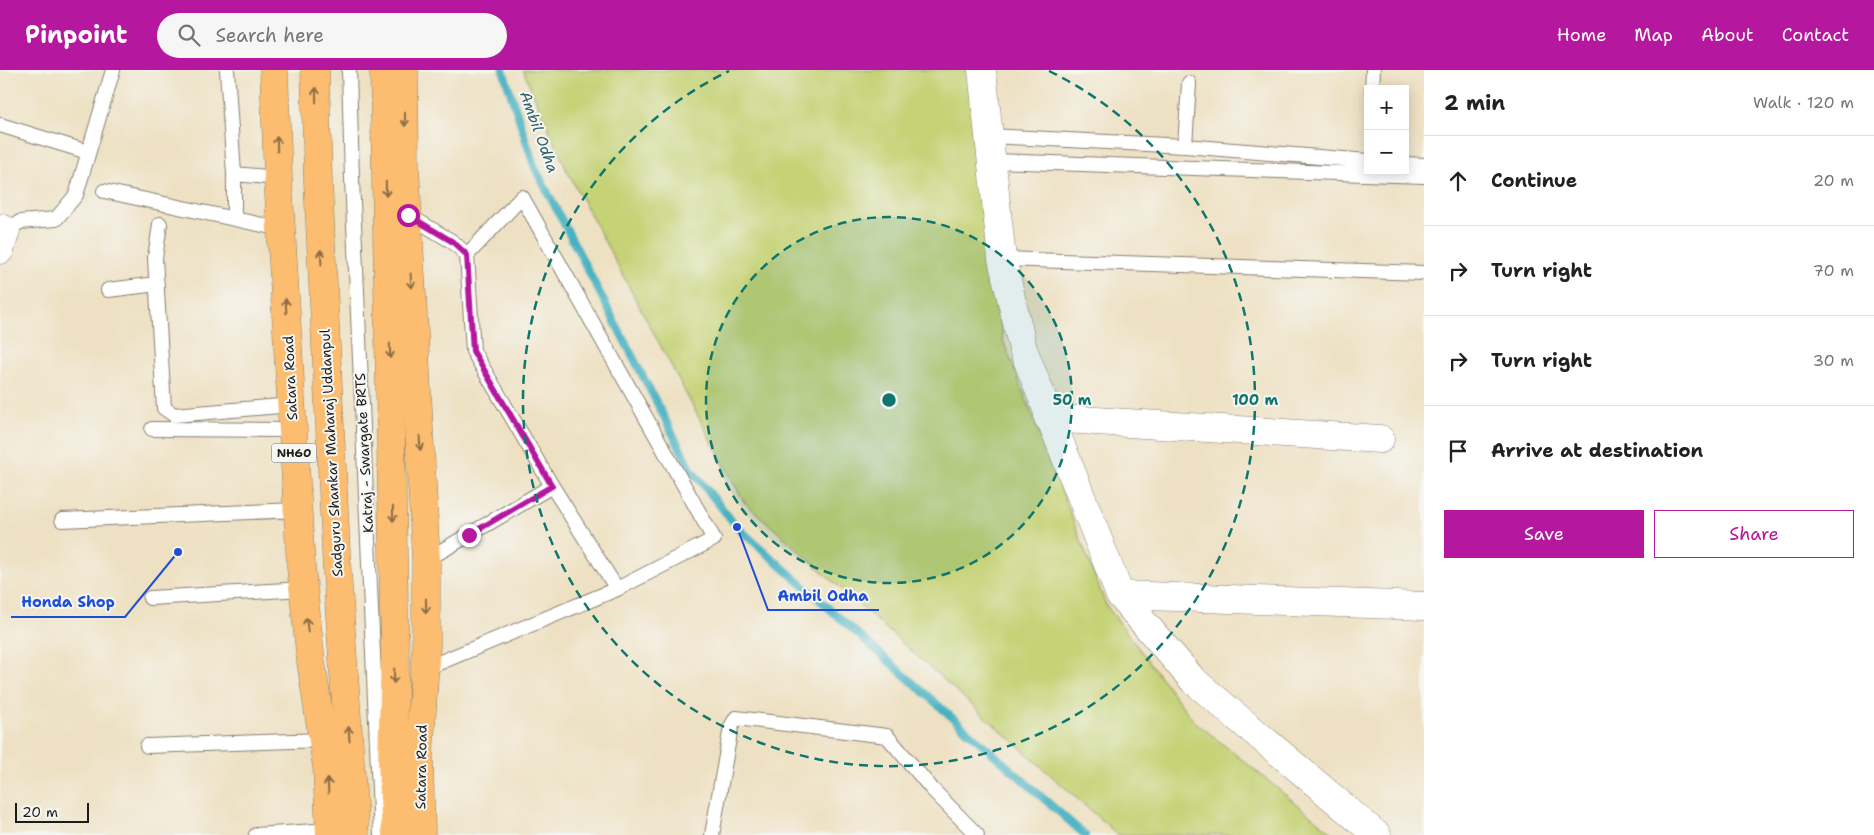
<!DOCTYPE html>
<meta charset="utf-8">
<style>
:root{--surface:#fff;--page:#f6f6f6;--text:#202124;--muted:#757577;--line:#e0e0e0;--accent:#b5179e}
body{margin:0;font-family:"Shantell Sans",sans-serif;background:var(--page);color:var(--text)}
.controls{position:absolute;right:15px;top:15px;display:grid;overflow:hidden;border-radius:0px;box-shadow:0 2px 12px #0003}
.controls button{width:45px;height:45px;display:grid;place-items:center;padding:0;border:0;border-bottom:1px solid var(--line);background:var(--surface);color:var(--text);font:25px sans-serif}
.scale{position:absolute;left:15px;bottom:12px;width:74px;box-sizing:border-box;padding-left:5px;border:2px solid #1c1c1c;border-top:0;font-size:14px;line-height:18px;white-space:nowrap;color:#1c1c1c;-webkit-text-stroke:4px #f6f6f2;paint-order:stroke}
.stop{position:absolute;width:15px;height:15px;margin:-11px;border:4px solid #b5179e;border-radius:50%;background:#fff}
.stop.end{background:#b5179e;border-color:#fff;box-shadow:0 1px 5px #0008}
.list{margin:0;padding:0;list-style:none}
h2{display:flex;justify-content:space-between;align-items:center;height:65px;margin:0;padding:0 20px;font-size:21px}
h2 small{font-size:16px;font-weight:400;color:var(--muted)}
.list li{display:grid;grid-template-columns:32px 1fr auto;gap:15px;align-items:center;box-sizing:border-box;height:90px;padding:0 20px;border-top:1px solid var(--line)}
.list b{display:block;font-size:19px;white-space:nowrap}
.list em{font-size:16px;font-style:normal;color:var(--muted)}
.actions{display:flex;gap:10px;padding:15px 20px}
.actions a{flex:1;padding:11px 0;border:1px solid var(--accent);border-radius:0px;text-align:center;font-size:18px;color:var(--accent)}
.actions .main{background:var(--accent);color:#fff}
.icon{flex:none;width:28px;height:28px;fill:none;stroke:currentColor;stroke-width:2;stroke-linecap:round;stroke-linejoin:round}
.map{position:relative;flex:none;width:1424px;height:765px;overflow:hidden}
header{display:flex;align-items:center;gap:30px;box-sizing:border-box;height:70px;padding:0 25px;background:var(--accent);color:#fff}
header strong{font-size:24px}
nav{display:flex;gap:28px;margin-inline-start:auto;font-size:18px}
.search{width:350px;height:45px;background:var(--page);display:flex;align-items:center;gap:12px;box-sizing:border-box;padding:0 18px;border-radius:28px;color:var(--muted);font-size:19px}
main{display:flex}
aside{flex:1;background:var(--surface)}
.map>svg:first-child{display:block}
</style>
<header>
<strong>Pinpoint</strong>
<div class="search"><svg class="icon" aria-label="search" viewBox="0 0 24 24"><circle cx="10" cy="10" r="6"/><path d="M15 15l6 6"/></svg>Search here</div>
<nav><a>Home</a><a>Map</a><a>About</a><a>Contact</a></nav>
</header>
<main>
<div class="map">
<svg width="1424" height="765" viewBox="0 0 1424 765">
<rect width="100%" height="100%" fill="#f6f6f2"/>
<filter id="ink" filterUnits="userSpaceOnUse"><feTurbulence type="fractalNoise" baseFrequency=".02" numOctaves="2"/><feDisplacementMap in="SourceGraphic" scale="10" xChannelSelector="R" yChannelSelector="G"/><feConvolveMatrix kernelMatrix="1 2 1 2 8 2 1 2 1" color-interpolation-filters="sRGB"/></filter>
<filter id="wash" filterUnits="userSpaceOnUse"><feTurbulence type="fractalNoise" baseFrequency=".0096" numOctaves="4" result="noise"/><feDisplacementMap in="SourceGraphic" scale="20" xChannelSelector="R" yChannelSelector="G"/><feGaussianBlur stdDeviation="1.12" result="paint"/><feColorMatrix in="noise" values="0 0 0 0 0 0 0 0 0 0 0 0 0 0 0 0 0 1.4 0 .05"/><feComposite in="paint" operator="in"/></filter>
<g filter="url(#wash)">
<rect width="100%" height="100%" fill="#eee1c3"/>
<path fill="#c5d274" stroke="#707748" d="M523,0H968L1003,270L1106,535L1193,650L1335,765H1118L744,432L567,101Z"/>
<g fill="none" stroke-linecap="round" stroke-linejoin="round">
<path stroke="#44b1c1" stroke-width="8" d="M503,0L535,98L692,401L737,457L1085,765"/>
</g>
</g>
<g filter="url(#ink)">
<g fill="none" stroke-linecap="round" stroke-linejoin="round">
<defs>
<path id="service" d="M227,0L234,104L278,108
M349,0L352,109L381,765
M1372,19L1373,0
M0,55L88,82
M990,66L1185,76L1368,91
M1185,76L1189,13
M993,91L1424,106
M1405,94L1424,95
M104,121L281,159
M408,145L453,172L467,185L473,281L552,416
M234,149V104
M160,154L155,188L164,338L174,345L292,335
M6,160L20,152L56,149L76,125L113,0
M467,185L522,127L714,469L617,519
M1002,189L1424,203
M108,220L157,214
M152,359L293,360
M62,450L298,440
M150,528L303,519
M424,599L617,519L552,416L426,490
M147,676L323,670
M256,765L330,760
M712,765L731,657L736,648L887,666L932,719L977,765"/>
<path id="minor" d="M0,158L6,160L0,180
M1048,348L1380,369
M1120,525L1424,536"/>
<path id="tertiary" d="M982,0L1002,189L1023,279L1120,525L1193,610L1377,765"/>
<path id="trunk" d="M274,0L278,108L301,497L311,592L327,697L330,765
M315,0L318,111L337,502L355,765
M384,0L395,588L392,691L396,765
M404,0L405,95L426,490V575L419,688L421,765"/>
</defs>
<use href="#service" stroke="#857e70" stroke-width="16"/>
<use href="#minor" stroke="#857e70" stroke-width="29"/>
<use href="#tertiary" stroke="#857e70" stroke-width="29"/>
<use href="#trunk" stroke="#857e70" stroke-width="29"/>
<use href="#service" stroke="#fff" stroke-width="14"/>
<use href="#minor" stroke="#fff" stroke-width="28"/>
<use href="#tertiary" stroke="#fff" stroke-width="28"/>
<use href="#trunk" stroke="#fcbd6f" stroke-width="28"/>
</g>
<defs><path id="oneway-shaft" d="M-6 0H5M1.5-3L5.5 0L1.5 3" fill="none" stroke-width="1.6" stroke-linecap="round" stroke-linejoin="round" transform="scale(1.25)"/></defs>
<g stroke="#8c6c46">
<use href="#oneway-shaft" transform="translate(316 25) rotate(-91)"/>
<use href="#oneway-shaft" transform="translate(405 49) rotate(90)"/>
<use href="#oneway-shaft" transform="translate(277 74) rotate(-92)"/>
<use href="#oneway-shaft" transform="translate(386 119) rotate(89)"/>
<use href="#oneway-shaft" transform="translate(321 187) rotate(-93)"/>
<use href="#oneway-shaft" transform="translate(411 211) rotate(87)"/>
<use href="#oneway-shaft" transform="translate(286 236) rotate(-93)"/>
<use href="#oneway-shaft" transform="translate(390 281) rotate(89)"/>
<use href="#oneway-shaft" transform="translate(420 373) rotate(87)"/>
<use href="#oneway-shaft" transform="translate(393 444) rotate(89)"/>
<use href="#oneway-shaft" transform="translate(426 536) rotate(90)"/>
<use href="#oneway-shaft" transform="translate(307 555) rotate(-96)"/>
<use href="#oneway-shaft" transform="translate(394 606) rotate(92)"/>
<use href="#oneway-shaft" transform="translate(349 664) rotate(-94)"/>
<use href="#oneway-shaft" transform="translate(328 716) rotate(-93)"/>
</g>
</g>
<g fill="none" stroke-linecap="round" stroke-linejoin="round" filter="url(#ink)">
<path stroke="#b5179e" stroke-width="6" d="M408,145L453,172L467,185L473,281L552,416L469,465"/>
</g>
<circle cx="889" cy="330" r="183" fill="#0f766e" fill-opacity=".12"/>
<g fill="none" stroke="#0f766e" stroke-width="2.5" stroke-dasharray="9 6">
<circle cx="889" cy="330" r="183"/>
<path d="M1049 1A366 366 0 1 1 729 1"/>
</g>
<g text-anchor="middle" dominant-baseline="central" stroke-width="4" stroke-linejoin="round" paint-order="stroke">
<rect fill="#f6f6f2" stroke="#5d5d5c" stroke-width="1" x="271.5" y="373.5" width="45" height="19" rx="4"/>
<g font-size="12" font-weight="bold" fill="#1c1c1c">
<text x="294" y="383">NH60</text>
</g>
<g font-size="14" fill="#1c1c1c" stroke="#f6f6f2">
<text transform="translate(290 308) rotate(-93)">Satara Road</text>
<text transform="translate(331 383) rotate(-93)">Sadguru Shankar Maharaj Uddanpul</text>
<text transform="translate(364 383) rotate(-93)">Katraj - Swargate BRTS</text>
<text transform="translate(421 697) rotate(-89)">Satara Road</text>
</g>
<g font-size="15" font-style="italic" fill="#2e5f66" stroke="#f6f6f2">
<text transform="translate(539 62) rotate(70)">Ambil Odha</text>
</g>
</g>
<circle cx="889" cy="330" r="8" fill="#0f766e" stroke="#f6f6f2" stroke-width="2.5"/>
<g font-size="15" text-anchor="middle" font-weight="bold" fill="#0f766e" stroke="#f6f6f2" stroke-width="4" stroke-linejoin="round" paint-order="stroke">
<text x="1072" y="335">50 m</text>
<text x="1255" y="335">100 m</text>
</g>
<path fill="none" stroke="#1d4ed8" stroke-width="2" d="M737 457L768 540H879M178 482L125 547H11"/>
<g fill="#1d4ed8" stroke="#f6f6f2" stroke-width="2">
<circle cx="737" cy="457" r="5"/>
<circle cx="178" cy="482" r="5"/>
</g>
<g font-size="15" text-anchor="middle" font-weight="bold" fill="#1d4ed8" stroke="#f6f6f2" stroke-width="4" stroke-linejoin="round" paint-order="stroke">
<text x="823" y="531">Ambil Odha</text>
<text x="68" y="537">Honda Shop</text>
</g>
</svg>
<div class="controls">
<button>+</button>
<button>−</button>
</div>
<div class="scale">20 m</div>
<div class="stop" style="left:408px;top:145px"></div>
<div class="stop end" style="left:469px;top:465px"></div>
</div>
<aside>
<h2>2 min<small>Walk · 120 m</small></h2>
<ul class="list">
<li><svg class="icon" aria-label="ahead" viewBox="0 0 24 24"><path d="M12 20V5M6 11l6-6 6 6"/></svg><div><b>Continue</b></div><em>20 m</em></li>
<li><svg class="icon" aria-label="right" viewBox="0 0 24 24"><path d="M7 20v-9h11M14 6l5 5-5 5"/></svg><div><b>Turn right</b></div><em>70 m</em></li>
<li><svg class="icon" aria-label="right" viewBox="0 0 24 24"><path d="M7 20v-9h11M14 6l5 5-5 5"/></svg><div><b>Turn right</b></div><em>30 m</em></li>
<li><svg class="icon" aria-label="arrive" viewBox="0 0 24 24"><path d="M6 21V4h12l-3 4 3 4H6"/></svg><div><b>Arrive at destination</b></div></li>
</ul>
<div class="actions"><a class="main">Save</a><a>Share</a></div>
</aside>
</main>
